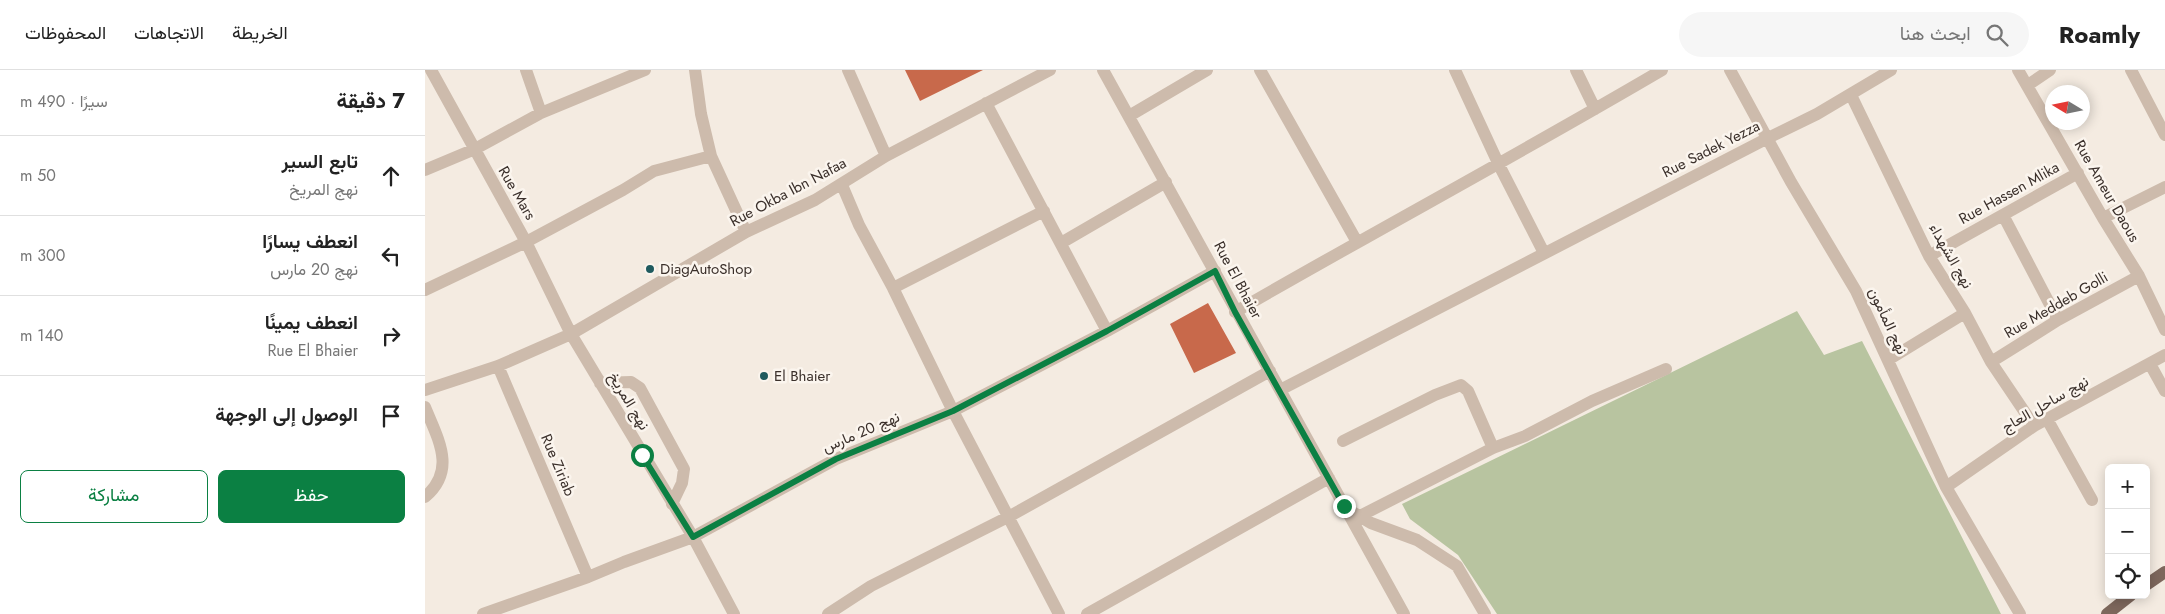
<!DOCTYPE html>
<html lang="ar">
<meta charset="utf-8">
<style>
:root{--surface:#fff;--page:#f6f6f6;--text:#222;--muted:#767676;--line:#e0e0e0;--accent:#0b8043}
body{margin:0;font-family:Jost,Vazirmatn,sans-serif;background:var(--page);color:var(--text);direction:rtl}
.controls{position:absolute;right:15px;bottom:15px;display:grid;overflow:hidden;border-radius:8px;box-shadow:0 2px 12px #0003}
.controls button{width:45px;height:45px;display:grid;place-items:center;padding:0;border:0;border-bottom:1px solid var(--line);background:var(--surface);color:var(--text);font:25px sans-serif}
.compass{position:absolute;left:1620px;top:15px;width:45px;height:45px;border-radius:50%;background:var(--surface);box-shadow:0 2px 12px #0003;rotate:280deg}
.stop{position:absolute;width:15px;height:15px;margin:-11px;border:4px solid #0b8043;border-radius:50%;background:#fff}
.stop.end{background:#0b8043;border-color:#fff;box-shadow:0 1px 5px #0008}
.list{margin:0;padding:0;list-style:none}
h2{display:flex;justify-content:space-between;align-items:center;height:65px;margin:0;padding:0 20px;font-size:21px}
h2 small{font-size:16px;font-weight:400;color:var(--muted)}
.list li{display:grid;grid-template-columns:32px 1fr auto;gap:15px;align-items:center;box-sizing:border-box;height:80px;padding:0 20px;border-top:1px solid var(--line)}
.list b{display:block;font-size:19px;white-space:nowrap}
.list p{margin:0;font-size:16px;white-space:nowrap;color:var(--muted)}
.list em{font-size:16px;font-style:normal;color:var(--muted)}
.actions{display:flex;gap:10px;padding:15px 20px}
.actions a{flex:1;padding:11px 0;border:1px solid var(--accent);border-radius:8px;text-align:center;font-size:18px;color:var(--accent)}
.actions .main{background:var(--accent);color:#fff}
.icon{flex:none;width:28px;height:28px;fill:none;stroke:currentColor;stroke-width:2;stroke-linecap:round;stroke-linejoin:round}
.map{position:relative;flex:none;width:1740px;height:544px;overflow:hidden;direction:ltr}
header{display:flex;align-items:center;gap:30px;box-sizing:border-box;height:70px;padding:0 25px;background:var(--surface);border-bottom:1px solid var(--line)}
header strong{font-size:24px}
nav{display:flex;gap:28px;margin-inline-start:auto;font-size:18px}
.search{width:350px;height:45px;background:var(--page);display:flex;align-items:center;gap:12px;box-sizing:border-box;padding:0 18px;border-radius:28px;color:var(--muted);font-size:19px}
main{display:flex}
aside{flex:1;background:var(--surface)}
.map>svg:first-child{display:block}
</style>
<header>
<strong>Roamly</strong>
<div class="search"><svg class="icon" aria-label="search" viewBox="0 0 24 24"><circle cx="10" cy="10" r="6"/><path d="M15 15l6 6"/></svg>ابحث هنا</div>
<nav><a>الخريطة</a><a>الاتجاهات</a><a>المحفوظات</a></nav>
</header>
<main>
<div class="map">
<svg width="1740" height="544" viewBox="0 0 1740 544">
<rect width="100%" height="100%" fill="#f4ebe1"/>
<path fill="#b8c4a0" d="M1372,241L1399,285L1437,271L1576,544H1072L1033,485L985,449L977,434Z"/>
<path fill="#c8694b" d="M480,0H558L495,31Z
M783,233L811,283L769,303L745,254Z"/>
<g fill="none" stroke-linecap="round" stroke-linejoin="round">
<path stroke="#cdbbac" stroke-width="12" d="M6,0L101,172L146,264L268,467L309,544
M101,0L116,43
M270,0L276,44L286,86L321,162
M423,0L461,86
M678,0L979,544
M835,0L932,172
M1030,0L1074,95L1119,183
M1151,0L1170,39
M1305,0L1366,112L1431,221L1521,417L1595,544
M1593,0L1678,148L1714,206L1740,260
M1706,0L1740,65
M1603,15L1625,0
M1426,25L1504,186L1540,243L1566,292L1609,356
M561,33L682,261
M704,46L782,0
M0,100L50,79L116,43L220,0
M417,115L434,155L468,218L528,341L634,544
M1578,145L1633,250
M1678,148L1740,117
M636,173L741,112
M1504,186L1653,103
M468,218L619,141
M0,220L101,172L198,120L229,101L286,86
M810,242C952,160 1096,83 1237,0
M1463,290L1540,243
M1566,292L1633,250L1714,206
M1725,294L1740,321
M73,296L163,507
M175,313L206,312L215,318L259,399L257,413L247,434
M0,320L73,296L146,264L321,162L390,130L461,86L625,0
M855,320L1343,68L1392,44L1466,0
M0,337C13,369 32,400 0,427
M1622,349L1667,430
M918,371L1010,325L1036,315L1043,321L1068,378
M1521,417L1609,356L1740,285
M929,443L946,453L992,470L1032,496L1060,544
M933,447L1068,378L1100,366L1167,331L1241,299
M58,544L163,507L199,492L268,467L411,389L528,341L682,261L790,201
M403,544L446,516L585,446L845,301
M662,544L904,408"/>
<path stroke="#7d675c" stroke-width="12" d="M1721,515L1740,502
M1682,544L1706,525"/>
</g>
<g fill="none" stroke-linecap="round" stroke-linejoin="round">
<path stroke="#0b8043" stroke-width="6" d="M217,385L268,467L411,389L528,341L682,261L790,201L810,242L919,436"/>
</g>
<g fill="#1f5a5e" stroke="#fbf5ee" stroke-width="2">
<circle cx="225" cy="199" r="5"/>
<circle cx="339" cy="306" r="5"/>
</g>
<g text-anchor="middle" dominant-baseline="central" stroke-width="5" stroke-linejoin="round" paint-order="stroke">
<g font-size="15" fill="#3b302b" stroke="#fbf5ee">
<text transform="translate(1286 79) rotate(-27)">Rue Sadek Yezza</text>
<text transform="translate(1682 121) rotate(60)">Rue Ameur Daous</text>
<text transform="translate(363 122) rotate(-28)">Rue Okba Ibn Nafaa</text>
<text transform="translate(92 123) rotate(60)">Rue Mars</text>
<text transform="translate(1584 123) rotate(-29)">Rue Hassen Mlika</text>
<text transform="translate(1526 186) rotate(60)">نهج الشهداء</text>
<text transform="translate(813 210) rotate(62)">Rue El Bhaier</text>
<text transform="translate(1631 235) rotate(-30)">Rue Meddeb Golli</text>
<text transform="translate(1463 251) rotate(65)">نهج المأمون</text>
<text transform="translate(204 331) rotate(59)">نهج المريخ</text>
<text transform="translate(1620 334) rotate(-30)">نهج ساحل العاج</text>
<text transform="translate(436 362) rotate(-23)">نهج 20 مارس</text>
<text transform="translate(133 395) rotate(67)">Rue Ziriab</text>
</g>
<g font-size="15" fill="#3b302b" stroke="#fbf5ee" text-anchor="start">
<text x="235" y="199">DiagAutoShop</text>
<text x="349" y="306">El Bhaier</text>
</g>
</g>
</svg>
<div class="controls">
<button>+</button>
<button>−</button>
<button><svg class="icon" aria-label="locate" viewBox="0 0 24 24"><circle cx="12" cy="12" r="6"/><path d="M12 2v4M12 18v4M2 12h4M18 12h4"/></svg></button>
</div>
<svg class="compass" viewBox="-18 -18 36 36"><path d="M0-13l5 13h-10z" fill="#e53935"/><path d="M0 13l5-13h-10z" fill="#767676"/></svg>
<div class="stop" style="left:217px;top:385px"></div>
<div class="stop end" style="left:919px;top:436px"></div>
</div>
<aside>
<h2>7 دقيقة<small>سيرًا · 490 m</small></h2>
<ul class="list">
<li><svg class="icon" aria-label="ahead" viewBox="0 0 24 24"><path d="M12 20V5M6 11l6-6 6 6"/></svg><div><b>تابع السير</b><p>نهج المريخ</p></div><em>50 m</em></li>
<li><svg class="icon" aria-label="left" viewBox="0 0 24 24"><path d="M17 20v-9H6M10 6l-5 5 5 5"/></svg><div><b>انعطف يسارًا</b><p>نهج 20 مارس</p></div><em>300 m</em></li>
<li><svg class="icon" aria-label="right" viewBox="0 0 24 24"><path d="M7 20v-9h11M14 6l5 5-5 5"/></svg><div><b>انعطف يمينًا</b><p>Rue El Bhaier</p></div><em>140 m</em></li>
<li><svg class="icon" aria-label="arrive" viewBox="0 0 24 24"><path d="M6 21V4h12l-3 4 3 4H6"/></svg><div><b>الوصول إلى الوجهة</b></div></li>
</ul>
<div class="actions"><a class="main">حفظ</a><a>مشاركة</a></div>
</aside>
</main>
